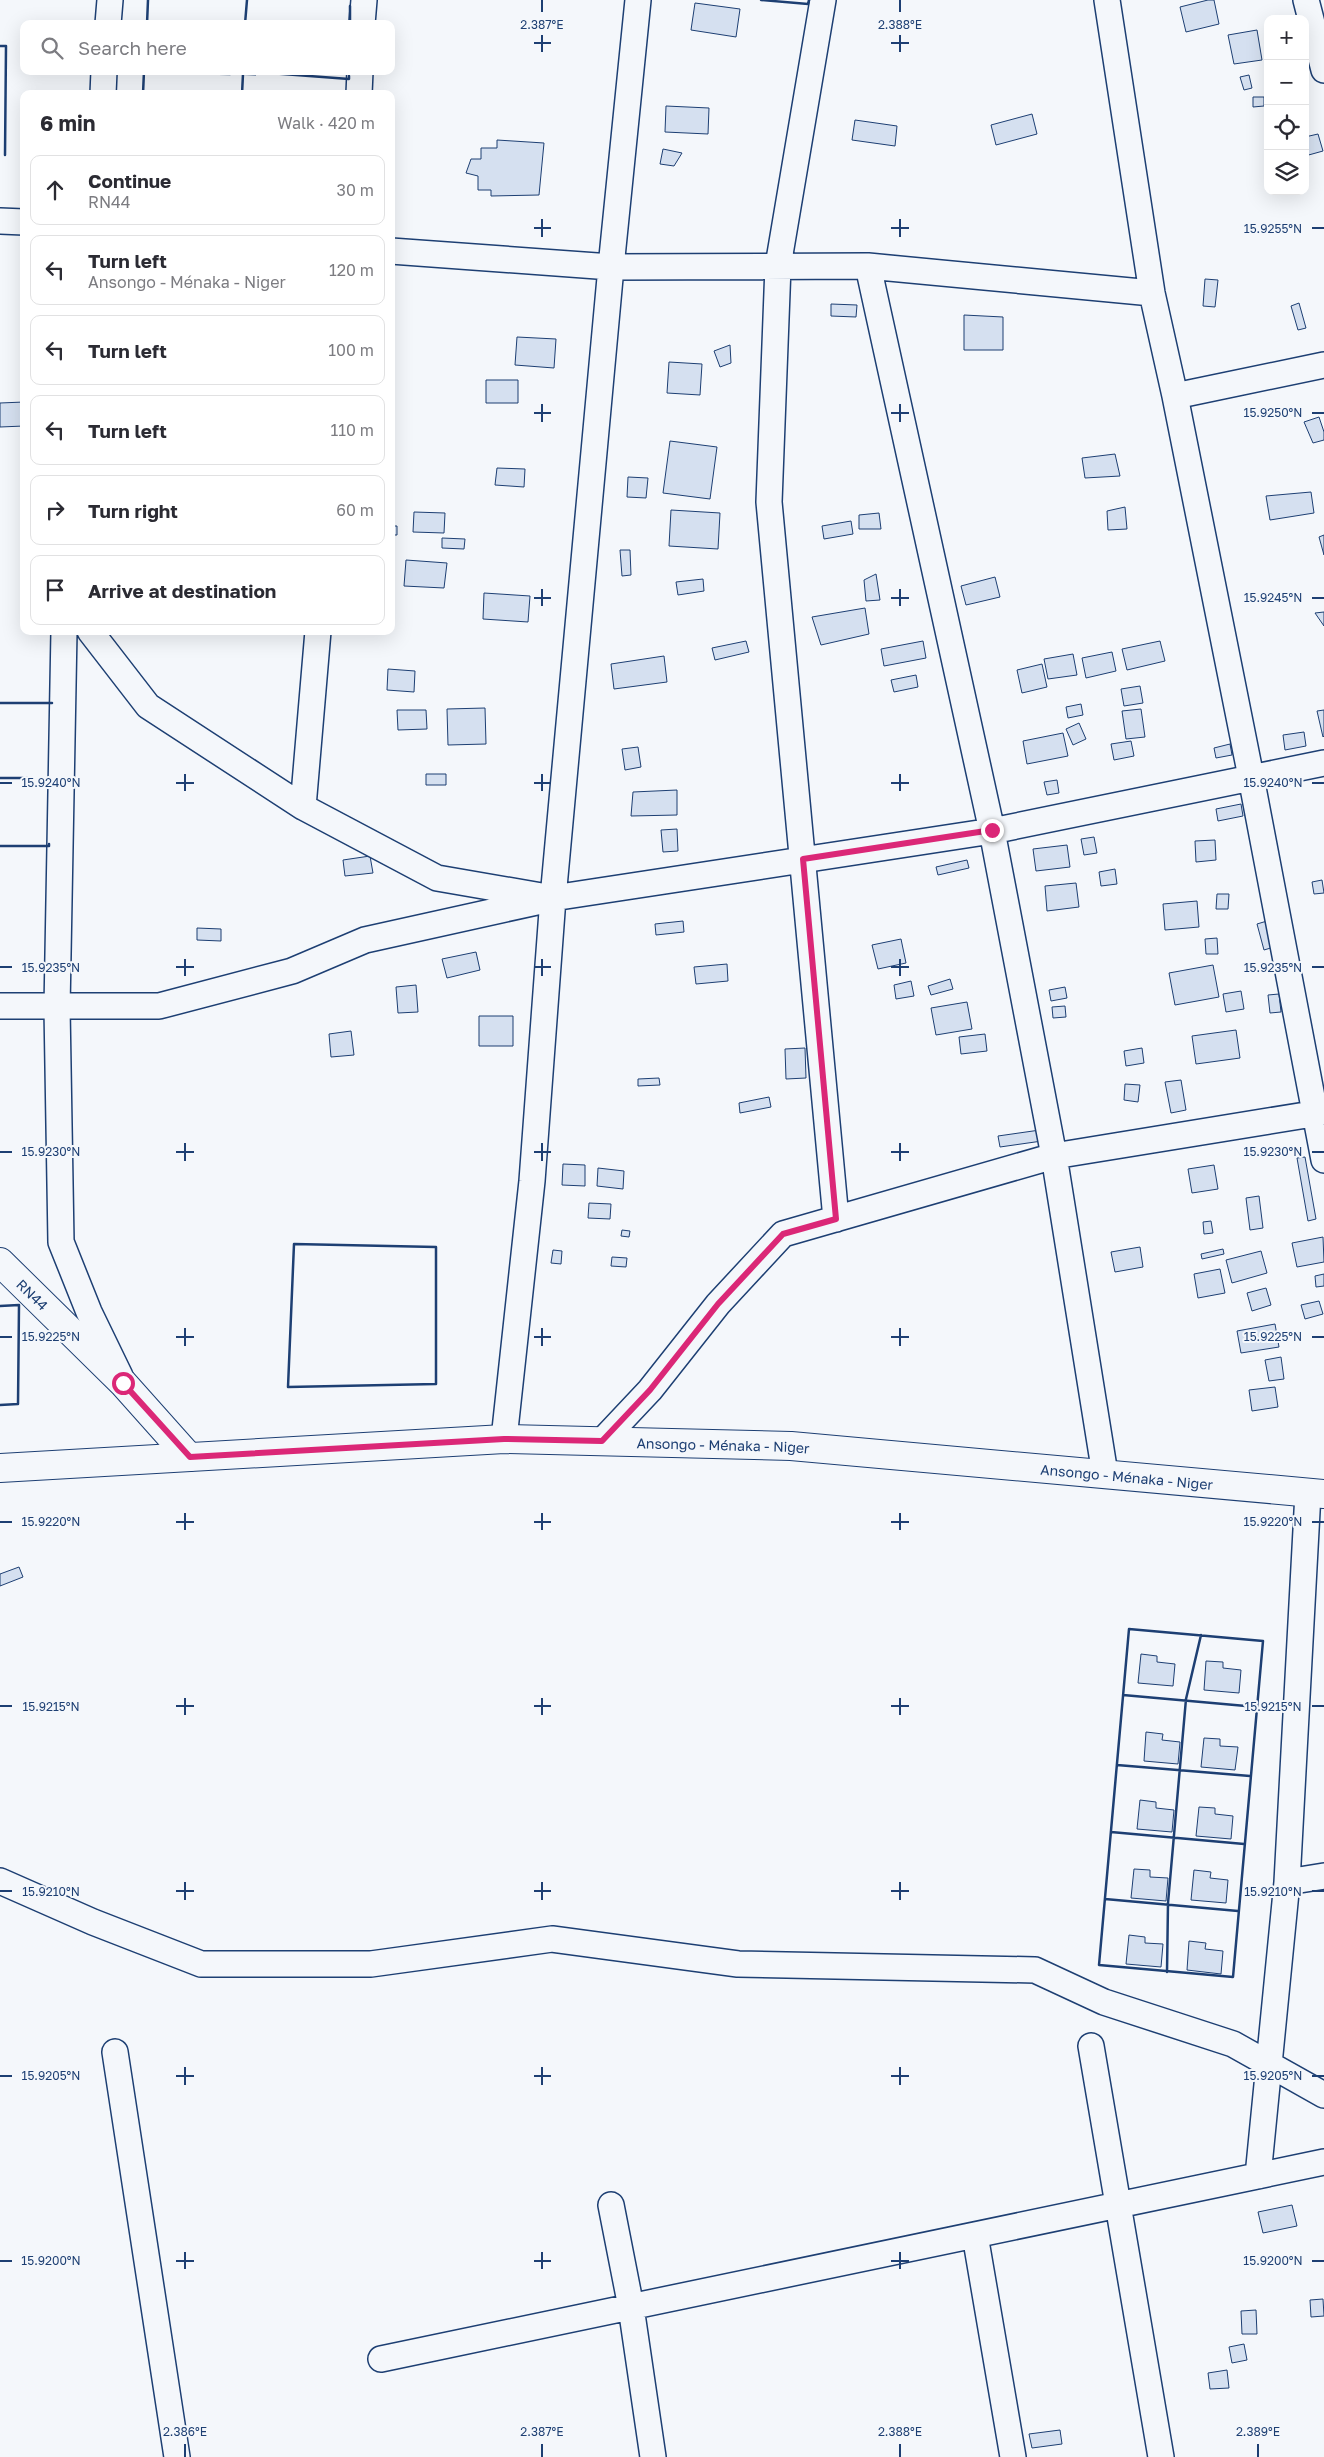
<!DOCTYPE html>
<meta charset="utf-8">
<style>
:root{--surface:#fff;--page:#f7f7f7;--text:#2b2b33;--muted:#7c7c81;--line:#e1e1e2}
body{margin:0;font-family:"Golos Text",sans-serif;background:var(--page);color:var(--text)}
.controls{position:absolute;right:15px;top:15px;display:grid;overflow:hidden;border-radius:10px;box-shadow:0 5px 20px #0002}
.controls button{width:45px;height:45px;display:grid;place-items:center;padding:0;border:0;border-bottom:1px solid var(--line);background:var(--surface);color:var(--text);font:25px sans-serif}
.stop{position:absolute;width:15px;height:15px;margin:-11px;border:4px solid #db2777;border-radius:50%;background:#fff}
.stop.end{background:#db2777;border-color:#fff;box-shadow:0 1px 5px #0008}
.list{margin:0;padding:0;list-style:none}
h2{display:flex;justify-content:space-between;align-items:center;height:65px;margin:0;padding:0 20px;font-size:21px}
h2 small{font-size:16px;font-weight:400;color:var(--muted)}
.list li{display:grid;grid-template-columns:32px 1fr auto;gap:15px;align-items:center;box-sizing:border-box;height:70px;margin:0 10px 10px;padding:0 10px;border:1px solid var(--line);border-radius:10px}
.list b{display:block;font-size:19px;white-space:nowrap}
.list p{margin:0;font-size:16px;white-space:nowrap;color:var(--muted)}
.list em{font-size:16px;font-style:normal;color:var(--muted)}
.icon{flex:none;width:28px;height:28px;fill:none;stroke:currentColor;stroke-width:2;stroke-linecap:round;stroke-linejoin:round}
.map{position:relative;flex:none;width:1324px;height:2457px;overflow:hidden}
.search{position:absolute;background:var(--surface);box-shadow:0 5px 20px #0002;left:20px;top:20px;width:375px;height:55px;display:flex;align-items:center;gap:12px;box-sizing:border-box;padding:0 18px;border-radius:10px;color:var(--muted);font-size:19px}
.panel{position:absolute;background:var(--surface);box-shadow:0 5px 20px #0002;left:20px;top:90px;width:375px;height:545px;border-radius:10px}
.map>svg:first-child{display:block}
</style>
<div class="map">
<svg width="1324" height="2457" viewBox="0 0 1324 2457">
<rect width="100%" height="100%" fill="#f4f7fb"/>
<path fill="#d5e0f0" stroke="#1d3f73" d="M1208,0H1214L1219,24L1186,32L1180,7Z
M695,3L740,9L736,37L691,30Z
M1257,30L1262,60L1234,64L1228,35Z
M230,71H256V75L230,74Z
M1249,75L1252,88L1244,90L1240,77Z
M1253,97H1264V106L1253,107Z
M666,106L709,108L708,134L665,132Z
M1032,114L1037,134L996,145L991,125Z
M855,120L897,126L895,146L852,140Z
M1318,134L1323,151L1305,156V137Z
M497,140L544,143L539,195L491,196V190H478V176L466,173L471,159H481V148H497Z
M663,149L682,153L674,166L660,164Z
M1205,279L1218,280L1215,307L1203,306Z
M1299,303L1306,328L1298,330L1291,306Z
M831,304L857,305L856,317L831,316Z
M964,315L1003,317V350H964Z
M517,337L556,339L554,368L515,365Z
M730,345L731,363L720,367L714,351Z
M669,362L702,364L700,395L667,393Z
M486,380H518V403H486Z
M24,402V426L0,427V403Z
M1319,417L1324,432V440L1313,443L1304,422Z
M670,441L717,447L710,499L663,493Z
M1115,454L1120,476L1085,478L1082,458Z
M497,468L525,469L524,487L495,485Z
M628,477L648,478L646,498L627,497Z
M1311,492L1314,513L1270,520L1266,496Z
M1125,507L1127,529L1108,530L1107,511Z
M671,510L720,513L718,549L669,546Z
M414,512L445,513L444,533L413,532Z
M879,513L881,529H859V515Z
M851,521L853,534L824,539L822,526Z
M391,526H397V535H391Z
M1324,535V555L1319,537Z
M442,538L465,539L464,549L442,548Z
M620,550H630L631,575L622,576Z
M406,560L447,563L444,588L404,586Z
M876,574L880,600L866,601L864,580Z
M995,577L1000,597L966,605L961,586Z
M703,579L704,591L678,595L676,582Z
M484,593L530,596L528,622L483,619Z
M865,608L869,634L821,645L812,617Z
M1324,612V626L1315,613Z
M746,641L749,652L715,660L712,648Z
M923,641L926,658L884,666L881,649Z
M1160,641L1165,661L1127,670L1122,649Z
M1112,652L1116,671L1086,678L1082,658Z
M1073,654L1077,675L1048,679L1044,659Z
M664,656L667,682L614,689L611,664Z
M1042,664L1047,687L1022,693L1017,670Z
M388,669L415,671L414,692L387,690Z
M916,675L918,687L894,692L891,680Z
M1140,686L1143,703L1124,706L1121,689Z
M1081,704L1083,715L1068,718L1066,707Z
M485,708L486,744L448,745L447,709Z
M1141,709L1145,737L1126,739L1122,711Z
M397,710H426L427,729L398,730Z
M1324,710V736L1323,737L1317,711Z
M1079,723L1086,739L1073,745L1066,729Z
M1304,732L1306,746L1285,750L1283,735Z
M1063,733L1068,756L1027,764L1023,741Z
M1131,741L1134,756L1114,760L1111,744Z
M1230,744L1232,755L1216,758L1214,748Z
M638,747L641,767L625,770L622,749Z
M426,774H446V785H426Z
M1057,780L1059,793L1047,795L1044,782Z
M677,790V815L631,816L633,792Z
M1241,804L1243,816L1218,821L1216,809Z
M677,829L678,851L663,852L661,830Z
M1094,837L1097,853L1084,855L1081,839Z
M1215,840L1216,860L1196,862L1195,841Z
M1067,845L1070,867L1036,871L1033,849Z
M370,856L373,873L345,876L343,860Z
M967,860L969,868L938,875L936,867Z
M1115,869L1117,884L1101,886L1099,872Z
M1322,880L1324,893L1314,894L1312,882Z
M1076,883L1079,907L1047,911L1045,886Z
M1217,894H1229L1228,909H1216Z
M1197,901L1199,927L1165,930L1163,904Z
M683,921L684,932L656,935L655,924Z
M1267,921L1274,947L1264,950L1257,924Z
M197,928L221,929V941L197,940Z
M1217,938L1218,954H1206L1205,939Z
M901,939L906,963L878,969L872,945Z
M476,952L480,970L447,978L442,959Z
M727,964L728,981L696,984L694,967Z
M1213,965L1219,997L1175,1005L1169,973Z
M950,979L953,989L931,995L928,986Z
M911,981L914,996L896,999L894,985Z
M416,985L418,1012L398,1013L396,987Z
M1065,987L1067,998L1051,1001L1049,990Z
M1241,991L1244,1009L1226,1012L1223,994Z
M1279,994L1281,1012L1270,1013L1268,995Z
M967,1002L972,1029L936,1035L931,1008Z
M1065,1006L1066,1017L1053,1018L1052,1007Z
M479,1016H513V1046H479Z
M1236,1030L1240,1058L1196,1064L1192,1036Z
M351,1031L354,1055L331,1057L329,1034Z
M985,1034L987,1051L961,1054L959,1037Z
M805,1048L806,1078L786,1079L785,1049Z
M1142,1048L1144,1063L1126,1066L1124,1051Z
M659,1078L660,1085L638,1086V1079Z
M1181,1080L1186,1110L1171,1113L1165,1082Z
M1125,1084L1140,1085L1138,1102L1124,1100Z
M769,1097L771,1107L740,1113L739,1103Z
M1040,1130L1042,1141L1000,1147L998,1136Z
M1305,1157L1316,1219L1308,1221L1297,1158Z
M563,1164L585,1165V1186L562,1185Z
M1214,1165L1218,1189L1192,1193L1188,1169Z
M598,1168L624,1171L623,1189L597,1186Z
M1259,1196L1263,1228L1250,1230L1246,1198Z
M589,1203L611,1204L610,1219L588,1218Z
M1211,1221L1213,1233L1204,1234L1203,1222Z
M622,1230L630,1231L629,1237L621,1236Z
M1323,1237L1324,1262L1297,1267L1292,1243Z
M1140,1247L1143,1267L1115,1272L1111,1252Z
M1223,1249L1224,1254L1202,1259L1201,1254Z
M553,1250L562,1251L561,1264L551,1263Z
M1261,1251L1267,1273L1232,1283L1226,1260Z
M612,1257L627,1258L626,1267L611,1266Z
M1220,1269L1225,1293L1198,1298L1194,1274Z
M1324,1274V1286L1316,1287L1315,1276Z
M1266,1288L1271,1305L1252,1311L1247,1293Z
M1319,1301L1323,1314L1305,1319L1301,1305Z
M1275,1324L1279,1347L1241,1353L1237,1331Z
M1281,1357L1284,1379L1269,1381L1265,1360Z
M1275,1387L1278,1407L1252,1411L1249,1390Z
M19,1567L23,1577L0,1586V1574Z
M1141,1654L1157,1656V1662L1175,1664L1173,1686L1138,1683Z
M1206,1661L1223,1662V1668L1241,1670L1239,1693L1204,1690Z
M1146,1732L1163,1734L1162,1740L1180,1742L1178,1764L1144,1761Z
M1204,1738L1220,1739V1746L1238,1747L1235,1770L1201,1767Z
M1140,1800L1156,1802V1808L1174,1810L1172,1832L1137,1829Z
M1199,1807L1215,1808V1814L1233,1816L1231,1839L1196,1836Z
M1134,1869L1150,1870V1877L1168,1878L1166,1901L1131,1898Z
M1194,1870L1211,1872L1210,1878L1228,1880L1226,1903L1191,1900Z
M1129,1935L1145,1937V1943L1163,1944L1161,1967L1126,1964Z
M1189,1941L1206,1943L1205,1949L1223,1951L1221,1974L1187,1970Z
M1292,2205L1297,2226L1263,2233L1258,2212Z
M1323,2299L1324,2316L1311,2317L1310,2300Z
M1256,2310L1257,2334H1242L1241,2311Z
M1244,2344L1247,2360L1232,2363L1229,2347Z
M1227,2370L1229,2388L1210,2389L1208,2373Z
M1060,2430L1062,2444L1032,2448L1029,2434Z"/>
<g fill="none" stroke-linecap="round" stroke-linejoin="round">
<defs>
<path id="minor" d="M823,0L778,266L769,502L836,1219
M1107,0L1152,293L1175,396L1251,777L1324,1160
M1306,0L1324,70
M108,24L110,0
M362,24L364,0
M103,94L104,71
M359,94L360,71
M0,221L24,222
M391,251L611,267L868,266L1152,293
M868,266L992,831L1054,1156L1105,1474
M1175,396L1324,365
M64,631L57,1008L61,1242L89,1312L120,1376
M90,631L148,706L303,807L437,878L553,898L992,831L1324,763
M303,807L318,631
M0,1006H159L292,971L365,940L541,901
M504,1439L532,1181L553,898L611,267L638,0
M602,1441L650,1390L718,1304L783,1234L1054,1156L1324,1112
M0,1881L93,1922L201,1964H371L552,1939L738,1964L1035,1970L1104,2002L1233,2044L1324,2095
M1287,1882L1324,1876
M1091,2046L1161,2457
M115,2052L177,2457
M1258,2176L1287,1882L1308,1493
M611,2205L631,2307L653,2457
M975,2235L1013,2457
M381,2359L1324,2162"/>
<g id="major">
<path id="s1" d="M0,1262L123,1383L189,1457"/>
<path id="s2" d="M0,1468L504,1439L791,1446L1324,1494"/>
</g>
</defs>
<use href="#minor" stroke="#1d3f73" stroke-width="28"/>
<use href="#major" stroke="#1d3f73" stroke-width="30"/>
<use href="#minor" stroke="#f4f7fb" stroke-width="25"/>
<use href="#major" stroke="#f4f7fb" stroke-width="28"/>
<path stroke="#1d3f73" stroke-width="2.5" d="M761,0L808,4L809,0
M147,24L148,0
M245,24L247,0
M350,24V6
M0,46H6L5,155
M256,72L349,79V76
M183,73L230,74
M143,94L144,71
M242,94L243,74
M0,703H52
M0,778H29
M0,846H49V844
M294,1244L436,1247V1384L288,1387Z
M0,1306L19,1305L18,1404L0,1405
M1129,1629L1263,1641L1233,1977L1099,1965Z
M1123,1695L1257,1707
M1117,1765L1250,1776
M1111,1832L1244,1844
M1105,1899L1238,1911
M1167,1972L1168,1903L1186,1699L1201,1635"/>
</g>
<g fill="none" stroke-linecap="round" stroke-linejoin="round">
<path stroke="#db2777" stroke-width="6" d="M123,1383L190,1457L504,1439L602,1441L650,1390L718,1304L783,1234L836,1219L803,859L992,830"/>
</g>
<path fill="none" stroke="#1d3f73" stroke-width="2" d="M542,0V12M900,0V12M542,35V52M900,35V52M534,43H551M891,43H909M542,219V237M900,219V237M534,228H551M891,228H909M1312,228H1324M542,404V422M900,404V422M534,413H551M891,413H909M1312,413H1324M542,589V606M900,589V606M534,598H551M891,598H909M1312,598H1324M185,774V791M542,774V791M900,774V791M0,783H12M176,783H194M534,783H551M891,783H909M1312,783H1324M185,959V976M542,959V976M900,959V976M0,967H12M176,967H194M534,967H551M891,967H909M1312,967H1324M185,1143V1161M542,1143V1161M900,1143V1161M0,1152H12M176,1152H194M534,1152H551M891,1152H909M1312,1152H1324M185,1328V1346M542,1328V1346M900,1328V1346M0,1337H12M176,1337H194M534,1337H551M891,1337H909M1312,1337H1324M185,1513V1530M542,1513V1530M900,1513V1530M0,1522H12M176,1522H194M534,1522H551M891,1522H909M1312,1522H1324M185,1698V1715M542,1698V1715M900,1698V1715M0,1706H12M176,1706H194M534,1706H551M891,1706H909M1312,1706H1324M185,1882V1900M542,1882V1900M900,1882V1900M0,1891H12M176,1891H194M534,1891H551M891,1891H909M1312,1891H1324M185,2067V2085M542,2067V2085M900,2067V2085M0,2076H12M176,2076H194M534,2076H551M891,2076H909M1312,2076H1324M185,2252V2269M542,2252V2269M900,2252V2269M0,2261H12M176,2261H194M534,2261H551M891,2261H909M1312,2261H1324M185,2444V2457M542,2444V2457M900,2444V2457M1258,2444V2457"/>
<g text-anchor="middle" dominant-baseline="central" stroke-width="4" stroke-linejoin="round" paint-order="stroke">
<g font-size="14" fill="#1d3f73" stroke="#f4f7fb">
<text stroke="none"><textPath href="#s1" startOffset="46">RN44</textPath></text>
<text stroke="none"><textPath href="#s2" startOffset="724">Ansongo - Ménaka - Niger</textPath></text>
<text stroke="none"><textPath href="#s2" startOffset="1129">Ansongo - Ménaka - Niger</textPath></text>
</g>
</g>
<g font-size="12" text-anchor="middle" fill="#1d3f73" stroke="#f4f7fb" stroke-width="4" stroke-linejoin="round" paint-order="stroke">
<text x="542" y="29">2.387°E</text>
<text x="900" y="29">2.388°E</text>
<text x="1273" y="233">15.9255°N</text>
<text x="1273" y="417">15.9250°N</text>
<text x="1273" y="602">15.9245°N</text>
<text x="51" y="787">15.9240°N</text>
<text x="1273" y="787">15.9240°N</text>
<text x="51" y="972">15.9235°N</text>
<text x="1273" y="972">15.9235°N</text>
<text x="51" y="1156">15.9230°N</text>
<text x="1273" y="1156">15.9230°N</text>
<text x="51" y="1341">15.9225°N</text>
<text x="1273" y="1341">15.9225°N</text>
<text x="51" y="1526">15.9220°N</text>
<text x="1273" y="1526">15.9220°N</text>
<text x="51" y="1711">15.9215°N</text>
<text x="1273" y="1711">15.9215°N</text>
<text x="51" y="1896">15.9210°N</text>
<text x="1273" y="1896">15.9210°N</text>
<text x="51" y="2080">15.9205°N</text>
<text x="1273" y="2080">15.9205°N</text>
<text x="51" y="2265">15.9200°N</text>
<text x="1273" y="2265">15.9200°N</text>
<text x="185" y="2436">2.386°E</text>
<text x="542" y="2436">2.387°E</text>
<text x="900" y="2436">2.388°E</text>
<text x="1258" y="2436">2.389°E</text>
</g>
</svg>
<div class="controls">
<button>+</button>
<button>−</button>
<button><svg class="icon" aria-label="locate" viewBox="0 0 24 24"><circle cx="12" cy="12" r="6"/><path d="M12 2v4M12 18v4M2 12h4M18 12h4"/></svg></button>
<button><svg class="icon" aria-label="layers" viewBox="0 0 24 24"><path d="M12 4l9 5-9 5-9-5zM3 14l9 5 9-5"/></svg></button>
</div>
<div class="stop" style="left:123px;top:1383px"></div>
<div class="stop end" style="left:992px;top:830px"></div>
<div class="search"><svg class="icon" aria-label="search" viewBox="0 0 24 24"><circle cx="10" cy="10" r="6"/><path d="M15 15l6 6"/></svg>Search here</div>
<section class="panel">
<h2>6 min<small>Walk · 420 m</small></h2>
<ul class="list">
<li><svg class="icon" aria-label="ahead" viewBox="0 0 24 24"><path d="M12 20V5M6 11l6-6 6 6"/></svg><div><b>Continue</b><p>RN44</p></div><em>30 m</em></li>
<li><svg class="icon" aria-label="left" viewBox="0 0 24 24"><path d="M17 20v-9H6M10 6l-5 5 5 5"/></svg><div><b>Turn left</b><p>Ansongo - Ménaka - Niger</p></div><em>120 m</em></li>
<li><svg class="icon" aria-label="left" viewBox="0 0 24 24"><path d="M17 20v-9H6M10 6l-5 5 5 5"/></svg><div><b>Turn left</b></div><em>100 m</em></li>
<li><svg class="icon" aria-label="left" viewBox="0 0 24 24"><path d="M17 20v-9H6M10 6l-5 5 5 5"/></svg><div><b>Turn left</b></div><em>110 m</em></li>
<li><svg class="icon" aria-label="right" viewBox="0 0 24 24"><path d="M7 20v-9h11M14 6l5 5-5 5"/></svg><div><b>Turn right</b></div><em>60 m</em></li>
<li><svg class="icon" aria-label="arrive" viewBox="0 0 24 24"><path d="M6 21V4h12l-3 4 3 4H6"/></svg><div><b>Arrive at destination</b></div></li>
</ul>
</section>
</div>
